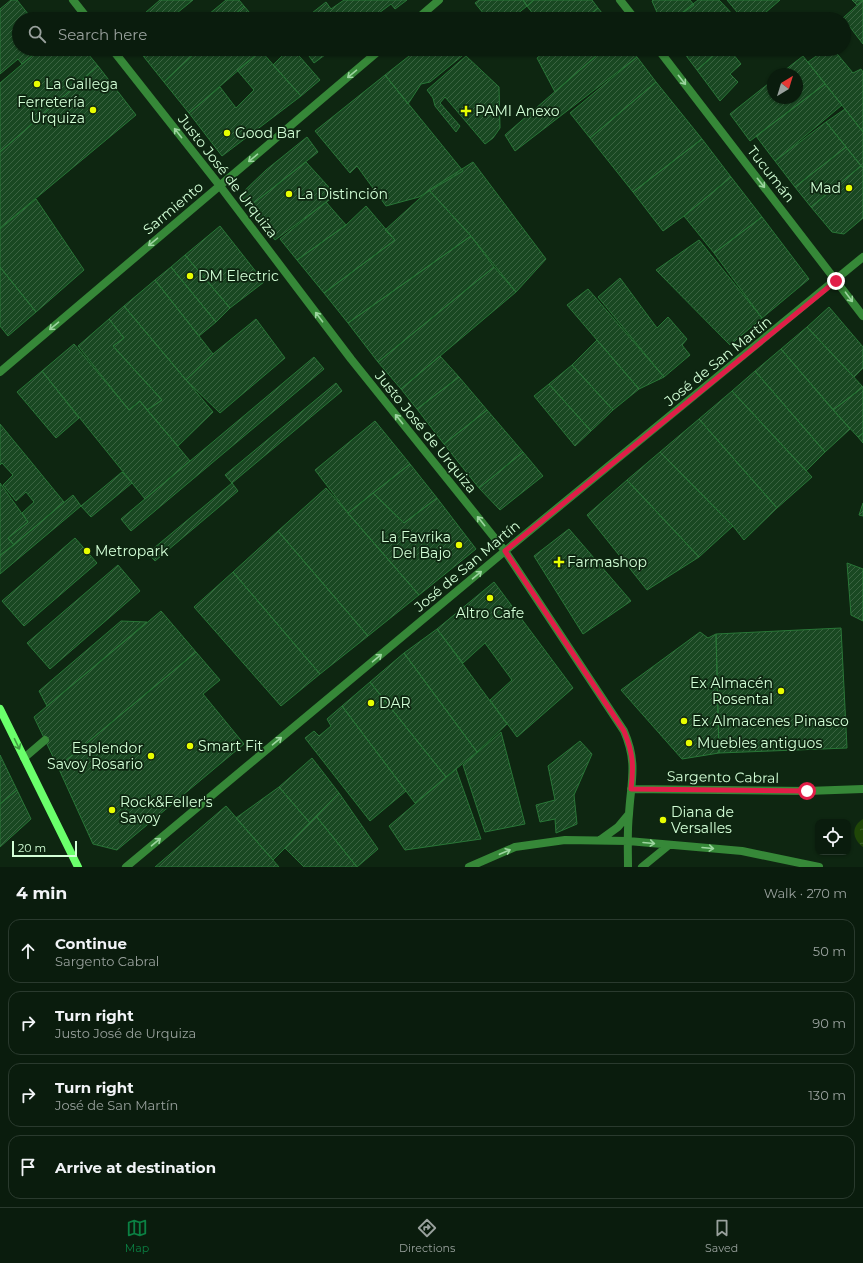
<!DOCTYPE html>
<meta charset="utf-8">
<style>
:root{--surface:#0a1c0d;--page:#132516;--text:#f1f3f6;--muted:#99a19d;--line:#2a3a2e;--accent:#0b8043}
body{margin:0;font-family:Montserrat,sans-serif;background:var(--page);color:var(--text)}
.controls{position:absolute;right:12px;bottom:12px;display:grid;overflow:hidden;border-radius:8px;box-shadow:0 1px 3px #0004}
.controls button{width:36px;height:36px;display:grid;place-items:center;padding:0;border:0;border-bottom:1px solid var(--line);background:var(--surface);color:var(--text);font:20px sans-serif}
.compass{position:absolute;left:767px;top:68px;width:36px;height:36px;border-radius:50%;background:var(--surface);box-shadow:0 1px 3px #0004;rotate:38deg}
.scale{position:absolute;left:12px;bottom:10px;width:65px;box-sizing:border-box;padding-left:4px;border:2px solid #d3ffd7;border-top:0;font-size:11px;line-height:14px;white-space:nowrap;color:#d3ffd7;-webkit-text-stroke:3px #0e2611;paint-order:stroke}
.stop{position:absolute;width:12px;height:12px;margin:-9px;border:3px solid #e11d48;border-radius:50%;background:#fff}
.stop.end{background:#e11d48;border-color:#fff;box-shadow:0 1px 4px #0008}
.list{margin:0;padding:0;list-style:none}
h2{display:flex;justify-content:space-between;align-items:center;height:52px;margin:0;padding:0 16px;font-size:17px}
h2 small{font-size:13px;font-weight:400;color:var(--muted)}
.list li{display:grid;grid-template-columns:26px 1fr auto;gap:12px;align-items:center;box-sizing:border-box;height:64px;margin:0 8px 8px;padding:0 8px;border:1px solid var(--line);border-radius:12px}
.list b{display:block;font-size:15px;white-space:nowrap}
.list p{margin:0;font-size:13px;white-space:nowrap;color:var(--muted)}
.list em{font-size:13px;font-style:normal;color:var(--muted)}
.icon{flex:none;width:22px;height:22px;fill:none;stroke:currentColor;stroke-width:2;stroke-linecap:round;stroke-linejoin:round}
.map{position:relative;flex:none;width:863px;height:867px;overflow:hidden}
.search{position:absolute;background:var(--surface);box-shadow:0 1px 3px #0004;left:12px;right:12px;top:12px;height:44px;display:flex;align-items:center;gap:10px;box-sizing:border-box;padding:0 14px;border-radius:22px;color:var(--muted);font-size:15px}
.sheet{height:340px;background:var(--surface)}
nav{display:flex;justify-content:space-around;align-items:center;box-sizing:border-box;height:56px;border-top:1px solid var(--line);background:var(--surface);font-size:11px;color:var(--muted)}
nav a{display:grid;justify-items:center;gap:2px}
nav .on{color:var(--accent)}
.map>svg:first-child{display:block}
</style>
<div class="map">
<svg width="863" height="867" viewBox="0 0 863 867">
<defs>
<pattern id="water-ripples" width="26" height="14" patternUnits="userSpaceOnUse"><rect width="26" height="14" fill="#1f4607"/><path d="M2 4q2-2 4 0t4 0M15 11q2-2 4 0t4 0" fill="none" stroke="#3f622a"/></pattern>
<pattern id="building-hatch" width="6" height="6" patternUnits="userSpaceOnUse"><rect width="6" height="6" fill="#194822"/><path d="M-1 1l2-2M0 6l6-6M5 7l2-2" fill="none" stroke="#3a6341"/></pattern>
</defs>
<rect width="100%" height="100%" fill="#0e2611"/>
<path fill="url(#water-ripples)" d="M863,819V847C852,839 851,826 863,819Z"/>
<path fill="url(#building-hatch)" stroke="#297637" d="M11,0H17L32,19H19V49H41L22,64L18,59L0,74V9Z
M160,0H193L177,13L183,19H138Z
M226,0H239L244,6L230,19H203Z
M344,0H407L395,9L391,4L371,19H316L312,13L326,2L331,9Z
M479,0H523L527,6L511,19H488L475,3Z
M523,0H534L527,6Z
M534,0H592L598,8L584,19H537L527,6Z
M653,0H690L694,5L674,19H660L652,1Z
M698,0H719L737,19H674Z
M727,0H780L758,19H743Z
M852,0H863L857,5Z
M863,0V44L843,18Z
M244,6L255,19H230Z
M598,8L607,19H584Z
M40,49H84L98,66L0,152V83Z
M137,49H153L144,57Z
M153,49H199L164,82L144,57Z
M199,49H263L189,113L164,82Z
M289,49H293L320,80L301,96L273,65Z
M304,49H333L314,63Z
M418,49H463L467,52L430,82L421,84L408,104L385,75Z
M548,49H604L555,92L537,58Z
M604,49H631L637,57L515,151L505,135Z
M681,49H721L697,70Z
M721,49H729L741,64L730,74L738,82L720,101L697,70Z
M826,49H833L853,73L861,69L863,72V132L808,62Z
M261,51L301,96L222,156L189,113L220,87L236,108L254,90L237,70Z
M466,56L499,87L500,128L493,138L485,144L445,97L440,103L460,126L456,132L435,106L433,98L427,90Z
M803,56L825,84L750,141L730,114L773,80V98H797V74H780Z
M637,57L656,82L590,138L570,113Z
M98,66L136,115L0,228V152Z
M385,75L463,171L419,197L386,206L357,166L350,173L315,131Z
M656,82L702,139L633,192L590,138Z
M825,84L842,105L775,161L756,136Z
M845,109L863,132V168L826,122Z
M826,122L846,147L795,187L775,161Z
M307,137L318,152L250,206L240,195L266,170Z
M702,139L731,177L684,216L663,231L633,192Z
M846,147L861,166L811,207L795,187Z
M306,162L336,195L275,240L250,206Z
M473,162L546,259L516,292L471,236L429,190Z
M861,166L863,168V218L844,234L832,232L811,207Z
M731,177L762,217L714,253L684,216Z
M429,190L471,236L348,323L324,293L395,240L385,230Z
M36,199L84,270L36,312L0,267V229Z
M326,202L346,225L297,260L280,239Z
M366,206L395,240L324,293L297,260L346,225Z
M762,217L809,279L762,318L714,253Z
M220,226L264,282L230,308L185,255Z
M471,236L494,267L378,362L348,323Z
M699,240L762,318L730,345L656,270Z
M185,255L230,308L216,322L171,267Z
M0,267L36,312L8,336L0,326Z
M171,267L216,322L199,336L155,280Z
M494,267L516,292L401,389L378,362Z
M620,278L657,328L668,317L687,339L682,345L690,355L664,377L598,297Z
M155,280L213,354L186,380L124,306Z
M588,289L664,377L639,389L567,305Z
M124,306L213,412L178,446L147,410L162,400L113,346L124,338L109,319Z
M829,307L863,347V368L854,377L807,327Z
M109,319L124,338L113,346L162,400L147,410L140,401L129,410L78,346Z
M256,319L285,358L220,413L186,380L213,354Z
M807,327L863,387L833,410L781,349Z
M597,340L639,389L613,410L572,365Z
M74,344L129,410L140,401L190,461L145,499L42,371Z
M781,349L850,429L825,452L755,371Z
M440,356L459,377L417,409L401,389Z
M314,357L324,369L131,531L121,519Z
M572,365L613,410L591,431L549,384Z
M42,371L79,418L56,438L17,392Z
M755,371L825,452L806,471L732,391Z
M459,377L487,410L444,444L417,409Z
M336,383L342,391L232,483L225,475Z
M549,384L591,431L575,446L534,396Z
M863,387V433L858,437L833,410Z
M732,391L812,477L777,508L699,419Z
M487,410L523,452L479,488L444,444Z
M699,419L777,508L744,540L733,526L660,452Z
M375,421L410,464L348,513L315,470Z
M0,424L64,502L14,545L8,538L28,522L22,513L34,502L26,492L16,501L3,485L13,475L2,463L0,465Z
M863,433V443L858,437Z
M523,452L543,476L500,510L479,488Z
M660,452L733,526L699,557L627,480Z
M410,464L437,498L404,523L373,493Z
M122,472L132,483L91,517L81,506Z
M627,480L699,557L647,590L587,515Z
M0,483L28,522L8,538L14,545L0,555Z
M232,483L238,491L155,561L148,553Z
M326,488L419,595L368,636L278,531Z
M373,493L404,523L437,498L476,549L419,595L348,513Z
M73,495L81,506L0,574V556Z
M863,503V516L859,515Z
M569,529L631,601L583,634L534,556Z
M278,531L368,636L320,674L233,572Z
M75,538L97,563L24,626L2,601Z
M847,563L863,569V621L851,615Z
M118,565L140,591L50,669L27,643Z
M233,572L320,674L281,706L194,607Z
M494,582L573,688L517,737L490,700L512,680L485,643L463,663L437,629Z
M161,611L196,652L58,767L34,717Z
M121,621L147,622L47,706L39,691Z
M841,628L847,748L719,753L716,634Z
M437,629L507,724L477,752L404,653Z
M700,632L708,638L716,634L719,753L682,759L621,690Z
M196,652L220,680L203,694L244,744L117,850L93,844L58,767Z
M404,653L477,752L446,777L370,682Z
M370,682L446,777L415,803L342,706Z
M342,706L406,791L370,821L305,738L314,731L319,736L331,726L327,719Z
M501,732L525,824L485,832L463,765Z
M580,741L592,754L574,795L577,824L556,833L555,819L540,822L536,805L555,800L548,766Z
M0,755L17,790L0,804Z
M312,758L339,793L310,823L279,787Z
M456,769L481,839L405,850L389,826Z
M279,787L310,823L273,860L236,818Z
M17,790L31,819L0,847V804Z
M339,793L378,849L357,867L316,816Z
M226,806L279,867H155Z
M316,816L357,867H304L285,848Z"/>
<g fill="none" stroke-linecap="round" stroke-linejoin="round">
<path stroke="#368838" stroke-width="8" d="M24,758L45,740"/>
<path stroke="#368838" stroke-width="8" d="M73,0L88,19
M620,0L635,19
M417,19L439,0
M112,49L220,186L351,359L505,551L624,731C638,763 631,781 629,814C627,831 628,849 628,867
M658,49L863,316
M0,372L381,49
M631,789L807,791L863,789
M600,840L618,827L628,815
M126,867L505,551L863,257
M469,867L515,847L565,840L628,841L742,851L819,867
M642,867L669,845"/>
<path stroke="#6aff6b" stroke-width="8" d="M0,709L78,867"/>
</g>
<defs><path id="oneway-shaft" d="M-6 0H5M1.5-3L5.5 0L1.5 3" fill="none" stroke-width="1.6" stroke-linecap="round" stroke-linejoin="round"/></defs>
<g stroke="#9cd59f">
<use href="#oneway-shaft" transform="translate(352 74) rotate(140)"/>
<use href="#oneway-shaft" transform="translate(682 80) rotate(52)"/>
<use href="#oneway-shaft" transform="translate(178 133) rotate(-128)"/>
<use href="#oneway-shaft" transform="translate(253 158) rotate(140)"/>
<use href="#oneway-shaft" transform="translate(761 183) rotate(52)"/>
<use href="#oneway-shaft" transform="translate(153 242) rotate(140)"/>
<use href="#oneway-shaft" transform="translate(849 297) rotate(53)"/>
<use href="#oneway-shaft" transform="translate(319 317) rotate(-127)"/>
<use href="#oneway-shaft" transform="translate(54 326) rotate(140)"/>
<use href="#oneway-shaft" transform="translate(399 419) rotate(-129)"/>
<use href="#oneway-shaft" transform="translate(481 521) rotate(-129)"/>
<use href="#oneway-shaft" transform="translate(477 575) rotate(-40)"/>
<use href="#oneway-shaft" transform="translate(377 658) rotate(-40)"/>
<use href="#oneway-shaft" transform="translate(277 741) rotate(-40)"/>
<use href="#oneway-shaft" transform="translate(156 842) rotate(-40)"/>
<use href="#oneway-shaft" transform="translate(649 843) rotate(5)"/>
<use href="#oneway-shaft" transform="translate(708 848) rotate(5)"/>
<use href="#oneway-shaft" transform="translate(505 852) rotate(-23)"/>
</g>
<use stroke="#419d42" href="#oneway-shaft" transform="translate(17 744) rotate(64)"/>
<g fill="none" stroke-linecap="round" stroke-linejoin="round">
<path stroke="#e11d48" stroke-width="5" d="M807,791L631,789C634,765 633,753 624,731L505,551L836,281"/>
</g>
<g fill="#e8fe00" stroke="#0e2611" stroke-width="1.5">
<circle cx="37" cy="84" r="4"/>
<circle cx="93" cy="110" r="4"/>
<path d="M464 105h4v4h4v4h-4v4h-4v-4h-4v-4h4z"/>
<circle cx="227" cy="133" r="4"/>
<circle cx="849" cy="188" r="4"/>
<circle cx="289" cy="194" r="4"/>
<circle cx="190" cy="276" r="4"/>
<circle cx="459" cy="545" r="4"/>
<circle cx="87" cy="551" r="4"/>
<path d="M557 556h4v4h4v4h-4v4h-4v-4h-4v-4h4z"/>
<circle cx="490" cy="598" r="4"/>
<circle cx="781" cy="691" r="4"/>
<circle cx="371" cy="703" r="4"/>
<circle cx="684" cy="721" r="4"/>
<circle cx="689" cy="743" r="4"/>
<circle cx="190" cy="746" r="4"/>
<circle cx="151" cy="756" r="4"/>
<circle cx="112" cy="810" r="4"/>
<circle cx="663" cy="820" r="4"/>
</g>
<g text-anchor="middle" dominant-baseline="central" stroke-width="3.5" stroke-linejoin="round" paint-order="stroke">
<g font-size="14" fill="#d3ffd7" stroke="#0e2611" text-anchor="start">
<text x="45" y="84">La Gallega</text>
<text x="85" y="102" text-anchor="end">Ferretería<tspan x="85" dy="16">Urquiza</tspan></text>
<text x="475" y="111">PAMI Anexo</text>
<text x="235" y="133">Good Bar</text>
<text x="841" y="188" text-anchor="end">Mad</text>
<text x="297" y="194">La Distinción</text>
<text x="198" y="276">DM Electric</text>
<text x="451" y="537" text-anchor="end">La Favrika<tspan x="451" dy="16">Del Bajo</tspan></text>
<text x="95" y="551">Metropark</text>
<text x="567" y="562">Farmashop</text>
<text x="490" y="613" text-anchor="middle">Altro Cafe</text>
<text x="773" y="683" text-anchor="end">Ex Almacén<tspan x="773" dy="16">Rosental</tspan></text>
<text x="379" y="703">DAR</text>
<text x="692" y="721">Ex Almacenes Pinasco</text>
<text x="697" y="743">Muebles antiguos</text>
<text x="198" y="746">Smart Fit</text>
<text x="143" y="748" text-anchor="end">Esplendor<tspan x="143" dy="16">Savoy Rosario</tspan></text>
<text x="120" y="802">Rock&amp;Feller's<tspan x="120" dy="16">Savoy</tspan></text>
<text x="671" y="812">Diana de<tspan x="671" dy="16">Versalles</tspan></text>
</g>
<g font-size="14" fill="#d3ffd7" stroke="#0e2611">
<text transform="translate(771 174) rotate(52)">Tucumán</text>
<text transform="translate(228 176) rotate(52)">Justo José de Urquiza</text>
<text transform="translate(173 208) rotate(-40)">Sarmiento</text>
<text transform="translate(718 361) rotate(-39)">José de San Martín</text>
<text transform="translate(426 432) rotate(51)">Justo José de Urquiza</text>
<text transform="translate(467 566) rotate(-40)">José de San Martín</text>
<text transform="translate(723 777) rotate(1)">Sargento Cabral</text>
</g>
</g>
</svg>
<div class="controls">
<button><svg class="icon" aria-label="locate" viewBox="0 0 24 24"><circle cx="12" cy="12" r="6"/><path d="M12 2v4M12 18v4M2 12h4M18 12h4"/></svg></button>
</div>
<svg class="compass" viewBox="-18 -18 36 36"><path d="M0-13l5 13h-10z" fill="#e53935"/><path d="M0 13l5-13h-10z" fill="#99a19d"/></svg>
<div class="scale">20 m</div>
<div class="stop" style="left:807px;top:791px"></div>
<div class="stop end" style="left:836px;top:281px"></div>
<div class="search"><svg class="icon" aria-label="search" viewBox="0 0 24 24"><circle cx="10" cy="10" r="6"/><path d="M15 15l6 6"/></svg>Search here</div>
</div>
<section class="sheet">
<h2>4 min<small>Walk · 270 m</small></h2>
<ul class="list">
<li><svg class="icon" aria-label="ahead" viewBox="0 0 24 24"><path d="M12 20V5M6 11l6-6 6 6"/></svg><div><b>Continue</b><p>Sargento Cabral</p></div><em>50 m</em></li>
<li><svg class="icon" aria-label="right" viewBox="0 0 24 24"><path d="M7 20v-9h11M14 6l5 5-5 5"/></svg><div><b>Turn right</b><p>Justo José de Urquiza</p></div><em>90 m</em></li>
<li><svg class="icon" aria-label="right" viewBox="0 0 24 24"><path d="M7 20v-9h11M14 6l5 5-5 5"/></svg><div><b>Turn right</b><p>José de San Martín</p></div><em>130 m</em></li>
<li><svg class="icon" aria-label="arrive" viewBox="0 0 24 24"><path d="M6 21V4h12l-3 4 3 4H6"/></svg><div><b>Arrive at destination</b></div></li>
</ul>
</section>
<nav>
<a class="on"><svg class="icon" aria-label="map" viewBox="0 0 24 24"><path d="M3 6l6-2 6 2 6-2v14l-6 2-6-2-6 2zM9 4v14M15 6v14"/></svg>Map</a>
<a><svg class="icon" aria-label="directions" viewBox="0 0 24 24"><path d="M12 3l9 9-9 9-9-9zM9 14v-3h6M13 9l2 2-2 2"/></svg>Directions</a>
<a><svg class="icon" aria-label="saved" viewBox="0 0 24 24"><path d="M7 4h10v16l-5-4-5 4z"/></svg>Saved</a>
</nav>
